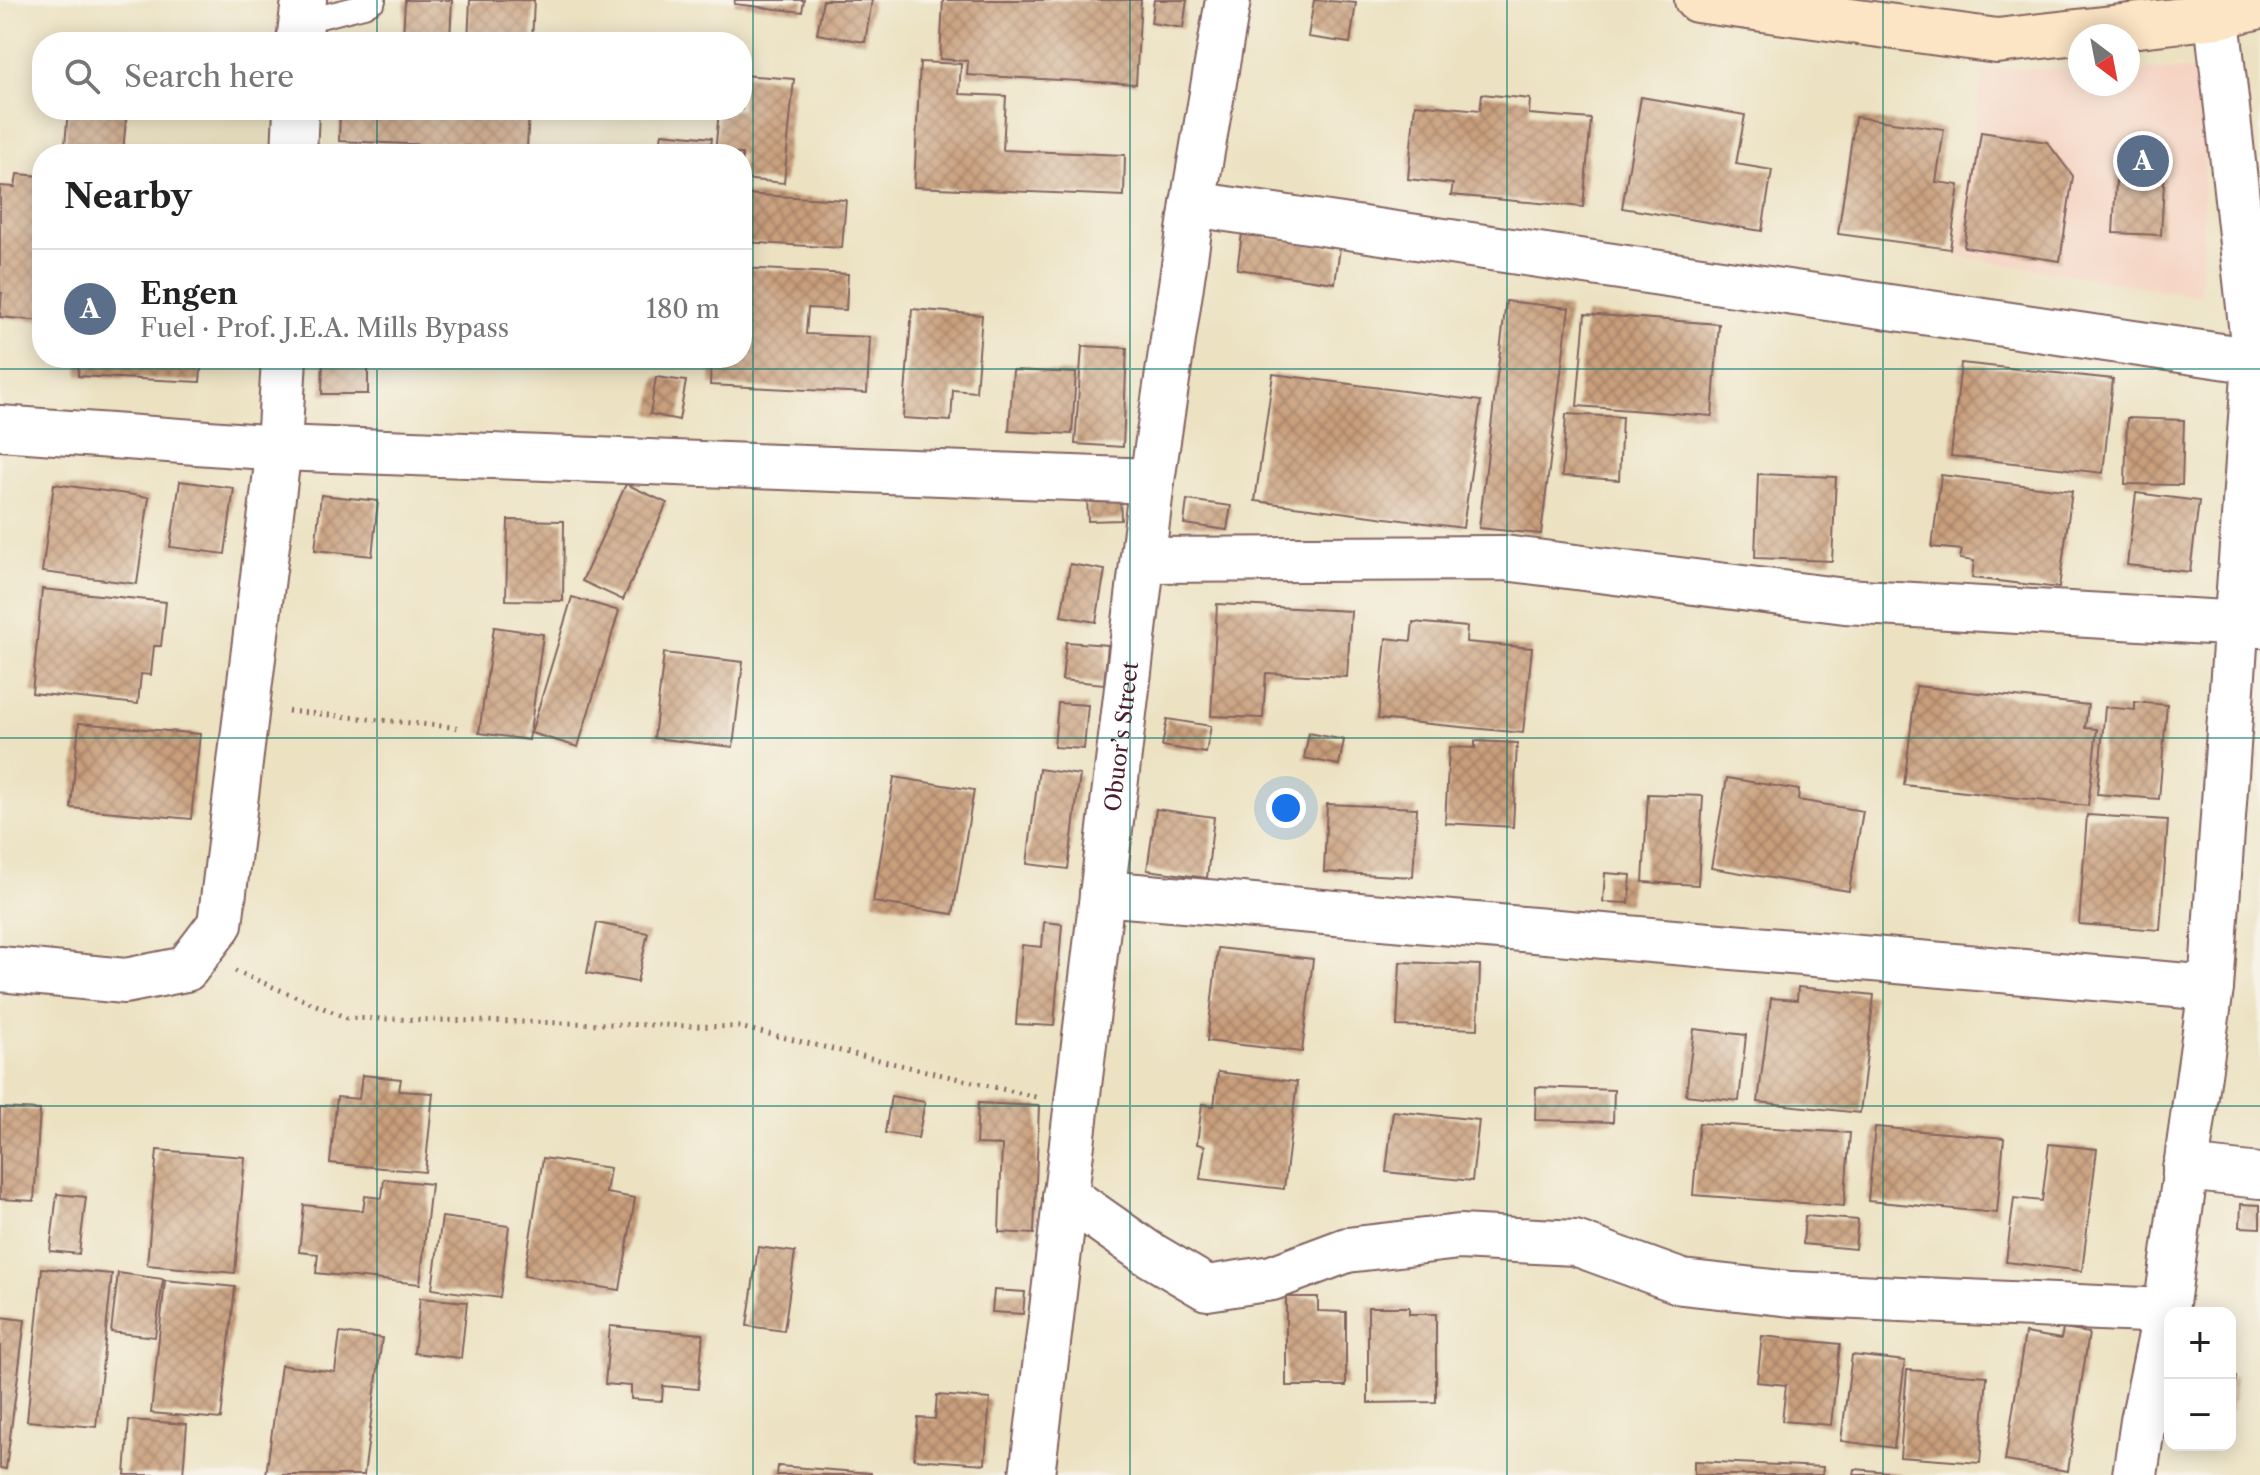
<!DOCTYPE html>
<meta charset="utf-8">
<style>
:root{--surface:#fff;--page:#f6f6f6;--text:#222;--muted:#767676;--line:#e0e0e0;--accent:#1f6fb2}
body{margin:0;font-family:"Libre Caslon Text",serif;background:var(--page);color:var(--text)}
.controls{position:absolute;right:24px;bottom:24px;display:grid;overflow:hidden;border-radius:16px;box-shadow:0 4px 20px #0003}
.controls button{width:72px;height:72px;display:grid;place-items:center;padding:0;border:0;border-bottom:2px solid var(--line);background:var(--surface);color:var(--text);font:40px sans-serif}
.compass{position:absolute;left:2068px;top:24px;width:72px;height:72px;border-radius:50%;background:var(--surface);box-shadow:0 4px 20px #0003;rotate:148deg}
.you{position:absolute;left:1286px;top:808px;width:28px;height:28px;margin:-20px;border:6px solid #fff;border-radius:50%;background:#1a73e8;box-shadow:0 0 0 12px #1a73e833}
.badge{display:grid;place-items:center;width:52px;height:52px;border-radius:50%;background:var(--accent);color:#fff;font-size:26px;font-weight:700}
.pin{position:absolute;translate:-50% -50%;border:4px solid #fff;box-shadow:0 2px 8px #0006}
.list{margin:0;padding:0;list-style:none}
h2{display:flex;justify-content:space-between;align-items:center;height:104px;margin:0;padding:0 32px;font-size:34px}
h2 small{font-size:26px;font-weight:400;color:var(--muted)}
.list li{display:grid;grid-template-columns:52px 1fr auto;gap:24px;align-items:center;box-sizing:border-box;height:120px;padding:0 32px;border-top:2px solid var(--line)}
.list b{display:block;font-size:30px;white-space:nowrap}
.list p{margin:0;font-size:26px;white-space:nowrap;color:var(--muted)}
.list em{font-size:26px;font-style:normal;color:var(--muted)}
.icon{flex:none;width:44px;height:44px;fill:none;stroke:currentColor;stroke-width:2;stroke-linecap:round;stroke-linejoin:round}
.map{position:relative;flex:none;width:2260px;height:1475px;overflow:hidden}
.search{position:absolute;background:var(--surface);box-shadow:0 4px 20px #0003;left:32px;top:32px;width:720px;height:88px;display:flex;align-items:center;gap:20px;box-sizing:border-box;padding:0 28px;border-radius:32px;color:var(--muted);font-size:30px}
.panel{position:absolute;background:var(--surface);box-shadow:0 4px 20px #0003;left:32px;top:144px;width:720px;height:224px;border-radius:32px}
.map>svg:first-child{display:block}
</style>
<div class="map">
<svg width="2260" height="1475" viewBox="0 0 2260 1475">
<defs>
<pattern id="building-cross-hatch" width="8" height="8" patternUnits="userSpaceOnUse" patternTransform="scale(2)"><rect width="8" height="8" fill="#c99f7c"/><path d="M0 0l8 8M0 8l8-8" fill="none" stroke="#a58166"/></pattern>
</defs>
<rect width="100%" height="100%" fill="#f7f3e8"/>
<filter id="ink" filterUnits="userSpaceOnUse"><feTurbulence type="fractalNoise" baseFrequency=".0125" numOctaves="2"/><feDisplacementMap in="SourceGraphic" scale="16" xChannelSelector="R" yChannelSelector="G"/><feConvolveMatrix kernelMatrix="1 2 1 2 8 2 1 2 1" color-interpolation-filters="sRGB"/></filter>
<filter id="wash" filterUnits="userSpaceOnUse"><feTurbulence type="fractalNoise" baseFrequency=".006" numOctaves="4" result="noise"/><feDisplacementMap in="SourceGraphic" scale="32" xChannelSelector="R" yChannelSelector="G"/><feGaussianBlur stdDeviation="1.8" result="paint"/><feColorMatrix in="noise" values="0 0 0 0 0 0 0 0 0 0 0 0 0 0 0 0 0 1.4 0 .05"/><feComposite in="paint" operator="in"/></filter>
<g filter="url(#wash)">
<rect width="100%" height="100%" fill="#ece2c2"/>
<path fill="#f5d3c2" d="M1983,69H2080V84H2128V70H2208L2200,296L1957,256Z"/>
<g id="blocks">
<path fill="url(#building-cross-hatch)" d="M405,0H452L450,40L403,37Z
M470,0H534L532,42H468Z
M735,0H804L802,12L734,4Z
M823,0H872L865,42L817,34Z
M943,0H1141L1136,84L967,75L968,61L940,59Z
M1154,0H1187L1183,28L1151,23Z
M1314,0L1356,3L1350,43L1308,37Z
M920,62L961,64L959,94L1006,96L1003,150L1125,155L1124,196L914,187Z
M742,75L794,79L784,183L742,179V154H715L719,110H742Z
M1482,94L1530,99L1529,114L1591,119L1583,207L1451,195L1453,184L1408,179L1415,104L1480,110Z
M1641,97L1745,115L1736,164L1772,170L1762,231L1622,208Z
M68,110H127L123,151L65,145Z
M340,110H529L527,149L339,141Z
M1855,117L1944,129L1936,182L1959,185L1950,249L1838,234Z
M1981,132L2047,142L2073,176L2060,261L1964,247Z
M662,133L712,138L710,154H659Z
M2118,146L2166,148L2161,235L2113,233Z
M17,174L42,176V321L0,317L2,293H0V186L15,187Z
M742,194L846,200L842,248L742,242Z
M1242,234L1340,248L1335,283L1237,269Z
M742,268L848,274L846,310L808,308L806,334L870,337L867,393L710,385L711,358H742Z
M1506,301L1569,308L1541,534L1479,528Z
M912,309L982,315L976,392L953,390L951,421L903,418Z
M1585,314L1719,324L1712,416L1577,406Z
M1082,346L1127,348L1123,447L1075,444Z
M79,358H202L200,382L78,376Z
M323,358H368V394H322Z
M1961,363L2113,379L2103,473L1951,456Z
M1013,370L1076,373L1072,434L1009,431Z
M1273,374L1481,401L1463,528L1255,501Z
M656,377L686,381L679,420L650,414Z
M1566,414L1622,417L1619,480L1562,476Z
M2127,418L2184,420L2182,485L2125,484Z
M1758,474L1836,477L1832,561L1755,558Z
M1941,475L2072,491L2059,588L1972,578L1974,561L1960,559L1962,550L1932,547Z
M180,481L234,488L225,554L170,547Z
M54,484L149,497L137,584L42,572Z
M626,484L667,503L623,600L582,581Z
M2136,493L2199,501L2190,572L2127,565Z
M321,495L378,501L372,556L315,550Z
M1120,496L1121,520L1088,521L1087,497Z
M1187,500L1231,506L1227,530L1184,524Z
M508,520L564,521L563,601L506,600Z
M1070,564L1105,570L1096,622L1061,616Z
M42,589L166,602L161,646H154L151,675L141,674L138,704L32,693Z
M572,597L619,611L578,747L531,733Z
M1217,604L1351,611L1347,677L1266,673L1263,718L1211,716Z
M1413,622L1467,627L1466,642L1532,648L1523,733L1378,719L1386,638L1411,641Z
M494,627L543,634L529,740L479,733Z
M1066,642L1108,645L1104,684L1062,680Z
M664,653L743,662L733,747L654,738Z
M1916,686L2088,705L2085,728L2097,729L2088,806L1904,785Z
M2135,702L2167,705L2159,799L2097,794L2105,707L2135,710Z
M1058,703L1088,705L1084,749L1054,747Z
M1167,719L1211,726L1206,753L1162,746Z
M79,723L200,734L191,819L71,808Z
M1309,733L1344,740L1339,765L1304,758Z
M1475,741L1517,743L1513,827L1445,823L1449,747L1475,748Z
M1039,769L1080,775L1068,869L1027,864Z
M894,777L974,790L953,914L873,902Z
M1727,778L1799,790L1798,800L1863,811L1849,891L1711,868Z
M1648,794L1703,796L1698,885L1643,882Z
M1327,804L1417,808L1413,877L1324,872Z
M1156,809L1214,817L1207,878L1147,870Z
M2087,815L2168,820L2160,930L2079,924Z
M1605,873L1631,875L1629,903L1603,902Z
M1044,922L1062,924L1054,1026L1016,1024L1022,945L1042,947Z
M597,923L648,933L637,982L587,973Z
M1218,948L1313,959L1302,1052L1207,1041Z
M1400,962L1480,965L1478,1029L1397,1026Z
M1798,987L1874,995L1860,1113L1758,1102L1771,998L1797,1000Z
M1694,1029L1746,1035L1739,1101L1686,1095Z
M1218,1072L1297,1082L1284,1189L1200,1179L1205,1146L1197,1144L1202,1104L1214,1106Z
M362,1075L401,1079L399,1091L433,1093L425,1172L330,1163L337,1097L359,1099Z
M1536,1087L1614,1090L1613,1122L1535,1120Z
M891,1096L925,1102L918,1138L885,1133Z
M978,1103L1039,1106L1034,1234L999,1232L1002,1145L976,1144Z
M0,1108L40,1110L34,1201L0,1199Z
M1393,1111L1479,1120L1472,1181L1386,1172Z
M1699,1123L1850,1133L1844,1206L1693,1195Z
M1875,1127L2004,1138L1997,1213L1868,1201Z
M2049,1144L2097,1149L2082,1271L2006,1262L2014,1198L2042,1201Z
M157,1150L245,1157L235,1273L147,1265Z
M543,1158L610,1168L606,1193L635,1198L620,1290L524,1276Z
M384,1179L431,1184L420,1284L316,1273L318,1254L299,1252L304,1205L363,1211L365,1196L382,1198Z
M57,1194L86,1197L79,1254L50,1251Z
M2241,1204L2260,1205V1228L2240,1227Z
M1805,1216L1858,1220L1855,1249L1803,1244Z
M442,1217L509,1226L500,1298L432,1289Z
M758,1247L795,1252L784,1331L747,1326Z
M42,1268L112,1274L96,1427L27,1421Z
M118,1273L163,1279L155,1337L111,1332Z
M165,1280L235,1287L221,1419L151,1413Z
M994,1290L1025,1292L1023,1314L992,1312Z
M1286,1297H1318V1311L1346,1312V1386H1286Z
M420,1298L467,1302L461,1358L414,1353Z
M1368,1307H1409V1314H1436V1402L1368,1403Z
M0,1317L25,1320L6,1469L0,1468Z
M610,1326L703,1334L698,1389L663,1386L662,1401L631,1399V1386L605,1384Z
M2063,1329L2089,1333L2068,1471L2005,1461L2025,1333L2061,1339Z
M340,1333L382,1338L364,1475H266L281,1365L335,1372Z
M1762,1336L1840,1344L1831,1425L1782,1421L1786,1385L1757,1382Z
M1852,1355L1905,1361L1894,1448L1841,1441Z
M1907,1370L1987,1376L1980,1463L1900,1457Z
M2230,1376L2236,1377L2232,1411H2230Z
M937,1395L990,1399L985,1464L914,1459L918,1418L935,1419Z
M129,1420L187,1424L183,1475H125Z
M1694,1461L1823,1467L1822,1475H1694Z
M778,1466L871,1473V1475H777Z
M1855,1469L1899,1473V1475H1854Z"/>
</g>
</g>
<g filter="url(#ink)">
<use href="#blocks" fill-opacity="0" stroke="#836360" stroke-width="2"/>
<g fill="none" stroke-linecap="round" stroke-linejoin="round">
<defs>
<path id="lane" d="M300,22L364,6L374,0"/>
<g id="street">
<path d="M299,42L304,0"/>
<path d="M294,154L296,110"/>
<path d="M1193,204L2255,361"/>
<path d="M284,358L279,448L1152,481"/>
<path d="M0,428L279,448L220,924L186,969L125,981L0,969"/>
<path d="M1143,560L1504,558L1845,601L2260,625"/>
<path d="M1102,893L2211,988"/>
<path d="M2185,1168L2260,1176"/>
<path d="M1065,1195L1146,1252L1207,1288L1272,1278L1347,1250L1459,1237L1575,1243L1682,1282L1791,1294L2166,1311"/>
<path id="s1" d="M1032,1475L1152,481L1193,204L1228,0"/>
<path d="M2135,1475L2143,1421L2166,1311L2211,988L2255,361L2215,0"/>
</g>
<path id="secondary" d="M1697,0L1997,41L2218,16L2260,6"/>
</defs>
<use href="#lane" stroke="#836360" stroke-width="26"/>
<use href="#street" stroke="#836360" stroke-width="48"/>
<use href="#secondary" stroke="#836360" stroke-width="48"/>
<path stroke="#836360" stroke-width="5" stroke-dasharray="2 6" stroke-linecap="butt" d="M288,711L462,728
M235,971L347,1018L739,1027L1036,1097"/>
<use href="#lane" stroke="#fff" stroke-width="22"/>
<use href="#street" stroke="#fff" stroke-width="44"/>
<use href="#secondary" stroke="#fce5c4" stroke-width="44"/>
</g>
</g>
<path fill="none" stroke="#0f766e" stroke-width="2" stroke-opacity="0.55" d="M377,0V42M753,0V1475M1130,0V1475M1507,0V1475M1883,0V1475M377,110V154M377,358V1475M0,369H2260M0,738H2260M0,1106H2260"/>
<g text-anchor="middle" dominant-baseline="central" stroke-width="6" stroke-linejoin="round" paint-order="stroke">
<g font-size="22" fill="#4a1f2b" stroke="#f7f3e8">
<text stroke="none"><textPath href="#s1" startOffset="744">Obuor’s Street</textPath></text>
</g>
</g>
</svg>
<div class="controls">
<button>+</button>
<button>−</button>
</div>
<svg class="compass" viewBox="-18 -18 36 36"><path d="M0-13l5 13h-10z" fill="#e53935"/><path d="M0 13l5-13h-10z" fill="#767676"/></svg>
<div class="you"></div>
<div class="pin badge" style="left:2143px;top:161px;background:#5c6f8a">A</div>
<div class="search"><svg class="icon" aria-label="search" viewBox="0 0 24 24"><circle cx="10" cy="10" r="6"/><path d="M15 15l6 6"/></svg>Search here</div>
<section class="panel">
<h2>Nearby<small></small></h2>
<ul class="list">
<li><span class="badge" style="background:#5c6f8a">A</span><div><b>Engen</b><p>Fuel · Prof. J.E.A. Mills Bypass</p></div><em>180 m</em></li>
</ul>
</section>
</div>
